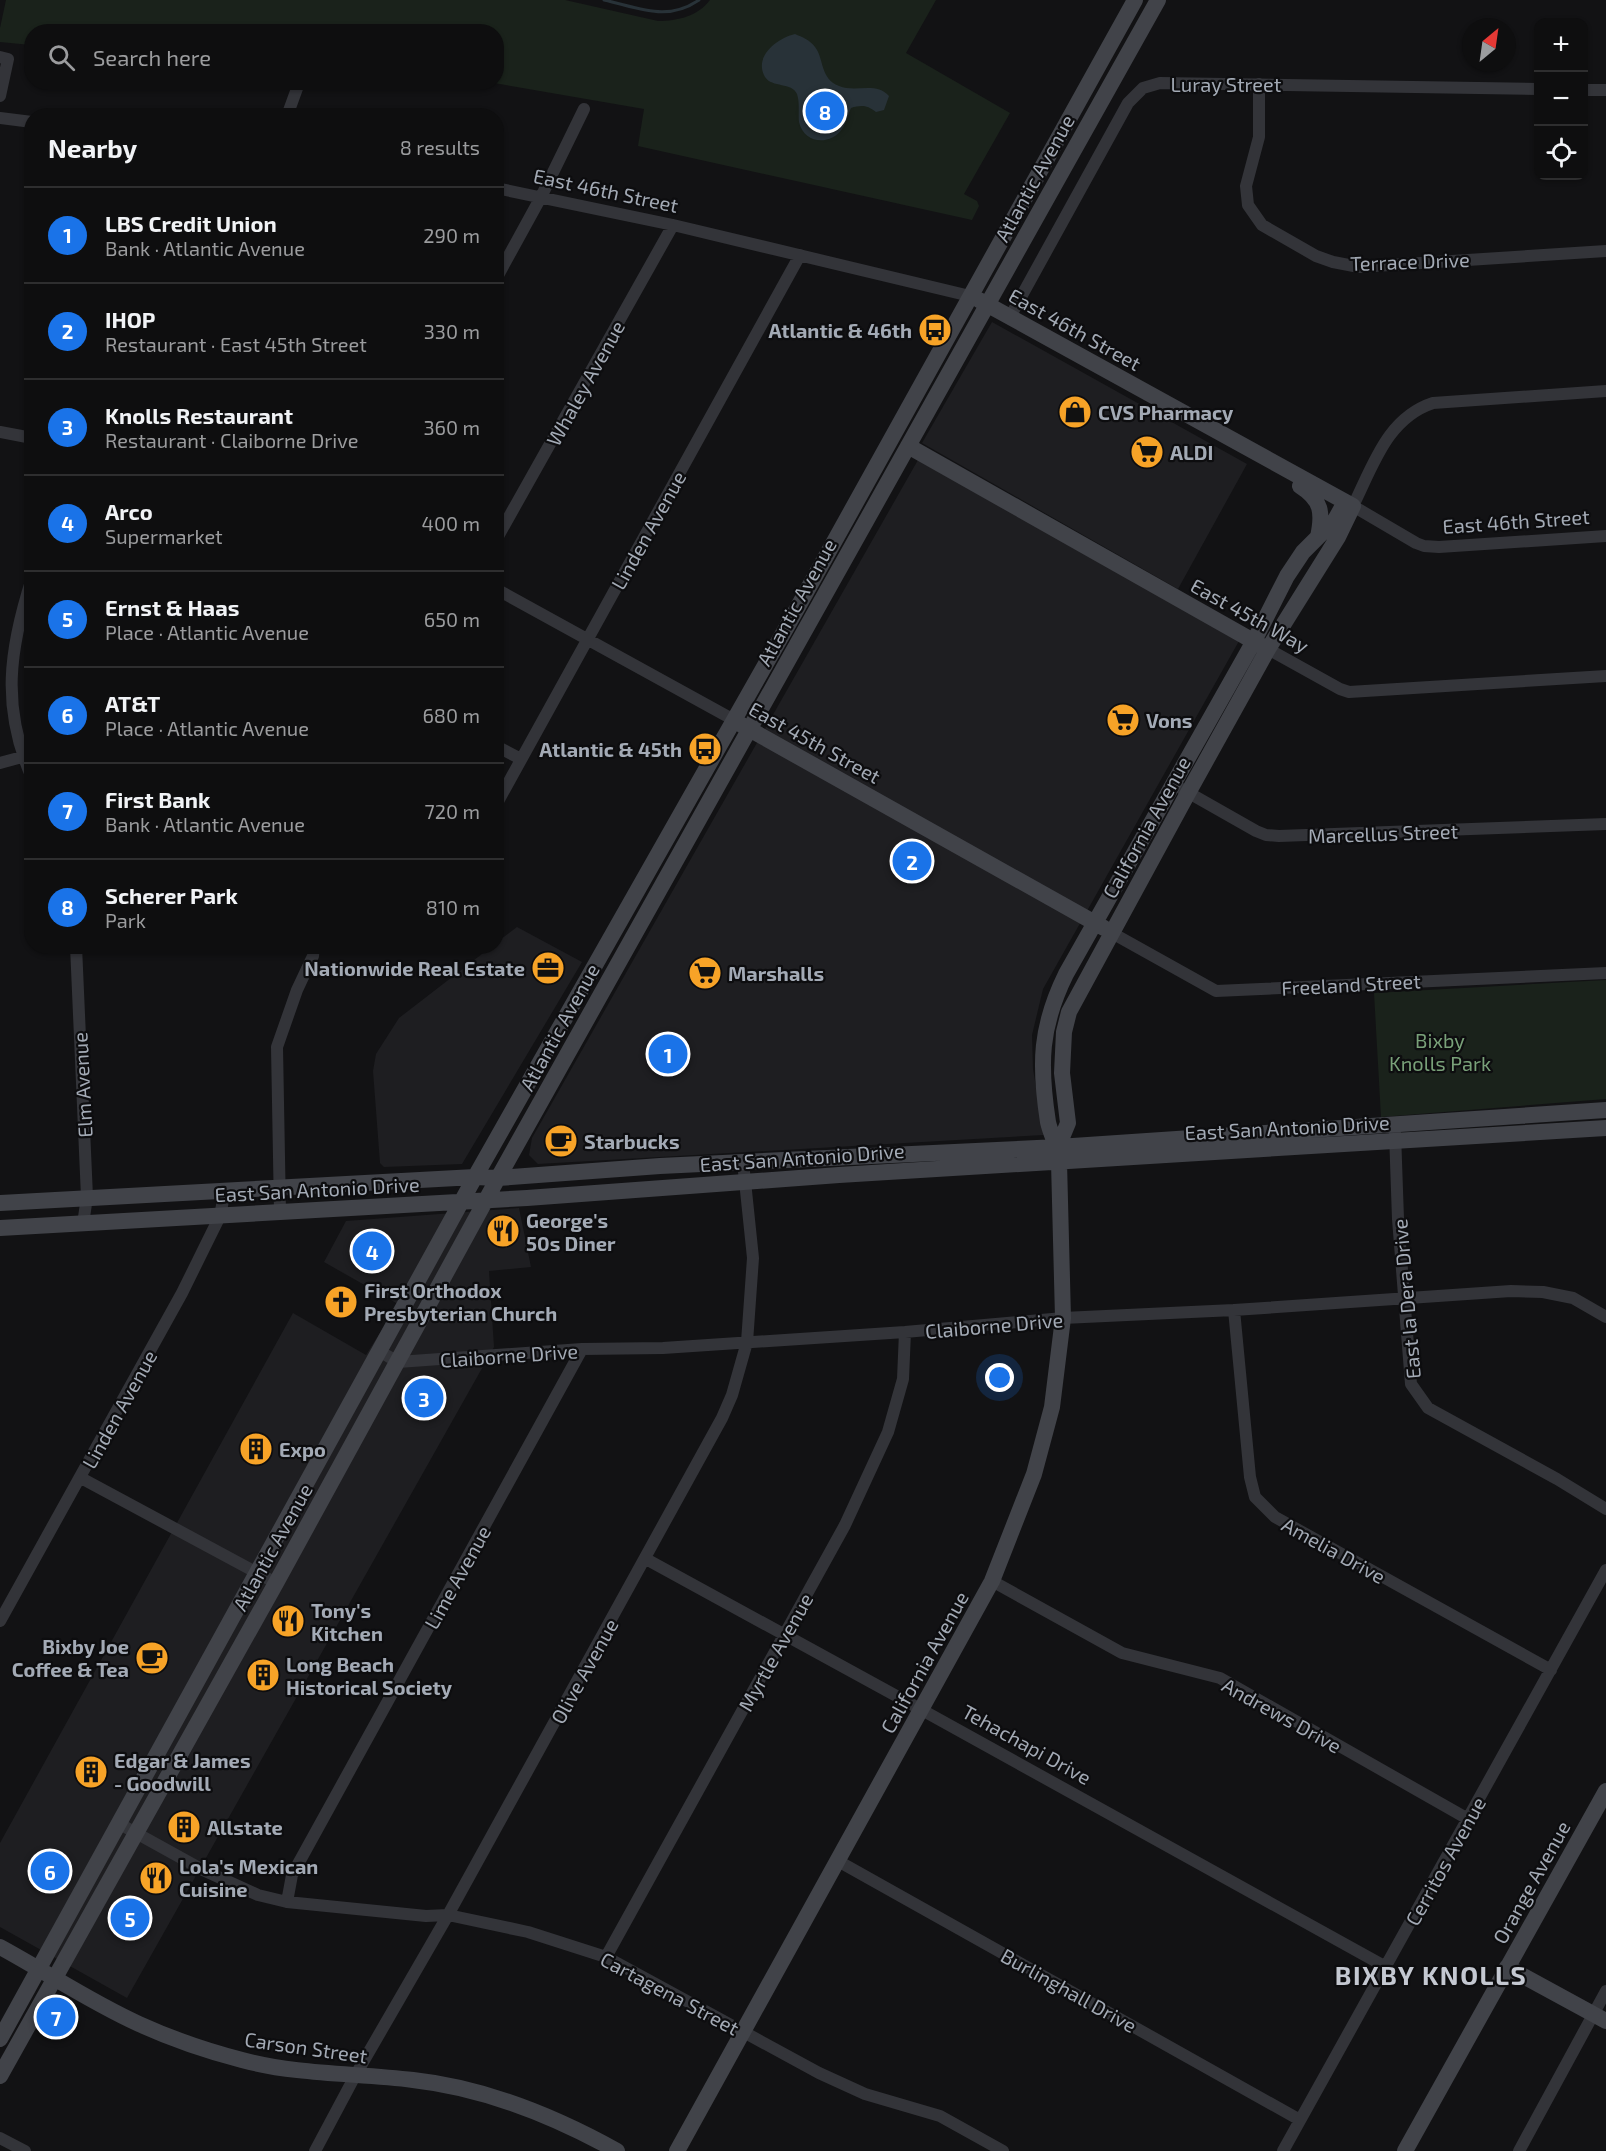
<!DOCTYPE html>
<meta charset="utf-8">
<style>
:root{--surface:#0e0e0f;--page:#171718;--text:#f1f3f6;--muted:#9b9c9e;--line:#2e2e2f;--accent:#1a73e8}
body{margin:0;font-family:"Exo 2",sans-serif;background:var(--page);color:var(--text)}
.controls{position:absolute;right:18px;top:18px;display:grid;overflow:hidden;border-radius:12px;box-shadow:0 2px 4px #0004}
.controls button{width:54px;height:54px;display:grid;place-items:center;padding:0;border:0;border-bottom:2px solid var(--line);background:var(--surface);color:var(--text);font:30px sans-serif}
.compass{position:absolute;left:1462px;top:18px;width:54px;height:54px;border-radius:50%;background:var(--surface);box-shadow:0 2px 4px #0004;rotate:29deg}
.you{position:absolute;left:1000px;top:1378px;width:21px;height:21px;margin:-15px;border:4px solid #fff;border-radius:50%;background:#1a73e8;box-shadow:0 0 0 9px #1a73e833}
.badge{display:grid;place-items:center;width:39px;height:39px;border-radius:50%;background:var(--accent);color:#fff;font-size:20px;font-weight:700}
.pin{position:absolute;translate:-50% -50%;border:3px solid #fff;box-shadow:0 2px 6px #0006}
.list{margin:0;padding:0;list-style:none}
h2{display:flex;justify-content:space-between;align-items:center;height:78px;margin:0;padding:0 24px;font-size:26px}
h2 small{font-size:20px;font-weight:400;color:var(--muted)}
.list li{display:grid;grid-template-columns:39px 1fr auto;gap:18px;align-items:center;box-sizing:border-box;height:96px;padding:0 24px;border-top:2px solid var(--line)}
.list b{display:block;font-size:22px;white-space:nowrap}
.list p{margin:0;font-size:20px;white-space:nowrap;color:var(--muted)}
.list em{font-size:20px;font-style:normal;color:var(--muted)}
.icon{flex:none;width:33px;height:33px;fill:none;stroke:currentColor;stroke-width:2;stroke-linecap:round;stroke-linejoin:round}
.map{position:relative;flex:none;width:1606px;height:2151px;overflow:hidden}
.search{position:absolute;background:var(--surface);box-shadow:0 2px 4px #0004;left:24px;top:24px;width:480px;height:66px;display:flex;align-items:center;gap:15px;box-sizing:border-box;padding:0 21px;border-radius:24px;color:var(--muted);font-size:22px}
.panel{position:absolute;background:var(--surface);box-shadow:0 2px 4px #0004;left:24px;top:108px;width:480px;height:846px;border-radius:24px}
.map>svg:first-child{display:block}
</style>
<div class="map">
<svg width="1606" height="2151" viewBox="0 0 1606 2151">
<rect width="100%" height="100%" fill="#121214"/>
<path fill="#1e1e21" d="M992,322L1247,464L1178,589L922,443Z
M918,460L1239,641L1043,989L1032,1035L1033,1069L1044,1135L538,1164L529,1155L532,1138Z
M517,927L582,962L462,1164L384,1167L380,1163L373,1071L376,1054L399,1018L491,947L496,946L497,942Z
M519,1208L531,1267L489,1271L494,1347L127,1998L0,1927V1843L293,1313L366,1355L398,1304L324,1262L346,1221Z"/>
<path fill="#1a221b" d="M6,0H565L658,21C678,21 698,16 710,0H936L906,53L1010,113L964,194L977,201L979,206L972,220L638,146L644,109L494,83L496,82V32H32L31,45L0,42V28Z
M1606,980V1099L1381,1117L1374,993Z"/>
<path fill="#283238" d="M795,34C802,37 810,40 815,47C824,58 820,79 839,86C856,93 876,81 889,96L884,110L876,112C867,105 861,105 851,108C848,114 846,124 842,129C830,146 804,144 799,122C798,113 800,103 797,94C792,82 772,88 765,77C753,56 778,38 795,34Z"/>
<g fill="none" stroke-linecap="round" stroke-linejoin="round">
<path stroke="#283238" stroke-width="3" d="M604,0C640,8 667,22 699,0"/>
<path stroke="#333439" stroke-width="12" d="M0,57L8,59L0,96
M1259,84V137L1246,186L1248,205L1262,225L1316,256L1333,262L1359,267L1606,251
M1584,90H1606
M287,116L299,83
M0,118L32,122
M496,188L673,225L970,296
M496,279L541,197L584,109
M1010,317L1128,103L1143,88L1160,83L1538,89
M1606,391L1433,403C1387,418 1373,466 1353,506L1416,543L1424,546L1439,547L1606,536
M0,432L32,438
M496,540L673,225
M32,578C9,650 1,707 32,778
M496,589L734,720
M1268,649L1340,689L1349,692L1606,676
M496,746L521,759
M0,763L22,757
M1182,789L1256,831L1266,835L1279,836L1606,824
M496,805L800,255
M1112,933L1216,991L1606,973
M76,946L87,1197L83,1224
M1395,1133L1398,1219L1411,1384L1428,1408L1557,1479L1606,1509
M280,1212L277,1047L297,990L313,956L314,946
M1234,1310L1250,1477L1255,1497L1275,1517L1551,1670
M379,1351L398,1362L582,1349L663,1348L905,1332L1063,1318L1234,1310L1511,1291L1543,1292L1573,1298L1606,1317
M81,1478L276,1583
M646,1559L922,1710L1386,1967
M992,1581L1122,1653L1220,1678L1468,1819
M0,1621L182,1293L220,1216L225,1190
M118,1823L203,1870L258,1895L287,1902L426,1916L448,1915L528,1932L606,1957L819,2073L865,2094L940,2116L1003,2151
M838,1861L1300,2120
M287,1902L292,1875L582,1349
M606,1957L845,1525L888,1432L903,1379L905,1332
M0,2138L25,2151
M315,2151L355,2076L448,1915L722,1418L732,1395L747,1342L753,1258L743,1162
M1283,2151L1606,1570
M1519,2151L1606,1991"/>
<path stroke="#414349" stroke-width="16" d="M979,300L1353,506L1338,537L1268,649L1188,793L1069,1012L1064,1032L1062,1073L1068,1123L1058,1147
M908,446L1262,646
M1300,486C1322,500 1323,513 1318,537
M740,724L1104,928
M0,1203L475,1177L498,1178L660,1166L1058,1147L1606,1110
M0,1228L527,1198L839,1175L1606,1128
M0,1947C46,1972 92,2003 139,2024C172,2039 207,2051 242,2060C298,2075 356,2073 413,2080C486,2088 554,2116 617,2151
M1507,1967L1606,2021
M0,2039L475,1177L789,623L1135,0
M0,2076L276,1583L498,1178L1158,0
M677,2151L992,1581L1034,1474L1052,1407L1063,1318L1059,1162C1058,1145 1051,1136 1048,1122C1039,1064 1040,1027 1066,974L1254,641L1287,576L1303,552L1335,520L1345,502
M1405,2151L1606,1791"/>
</g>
<defs>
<symbol id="bus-disc" viewBox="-11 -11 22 22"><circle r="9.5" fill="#f7a327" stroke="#0d0d0f"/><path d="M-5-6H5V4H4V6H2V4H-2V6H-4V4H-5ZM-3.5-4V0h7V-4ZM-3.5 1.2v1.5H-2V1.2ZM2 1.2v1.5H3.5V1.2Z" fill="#111"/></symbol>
<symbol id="shop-disc" viewBox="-11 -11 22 22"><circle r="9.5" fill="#f7a327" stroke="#0d0d0f"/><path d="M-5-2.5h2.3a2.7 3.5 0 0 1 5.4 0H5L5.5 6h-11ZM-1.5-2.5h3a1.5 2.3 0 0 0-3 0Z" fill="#111"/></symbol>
<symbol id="supermarket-disc" viewBox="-11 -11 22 22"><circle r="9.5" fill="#f7a327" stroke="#0d0d0f"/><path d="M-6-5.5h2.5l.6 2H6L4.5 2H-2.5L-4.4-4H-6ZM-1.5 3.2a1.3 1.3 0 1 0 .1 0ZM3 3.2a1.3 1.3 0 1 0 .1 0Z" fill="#111"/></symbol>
<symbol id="office-disc" viewBox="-11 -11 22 22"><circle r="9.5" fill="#f7a327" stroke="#0d0d0f"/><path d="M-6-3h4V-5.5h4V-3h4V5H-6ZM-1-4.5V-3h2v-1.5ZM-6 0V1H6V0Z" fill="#111"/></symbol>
<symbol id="cafe-disc" viewBox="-11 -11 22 22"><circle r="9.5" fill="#f7a327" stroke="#0d0d0f"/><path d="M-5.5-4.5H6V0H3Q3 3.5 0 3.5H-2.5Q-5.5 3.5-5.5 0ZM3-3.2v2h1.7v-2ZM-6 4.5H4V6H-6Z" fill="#111"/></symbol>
<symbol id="restaurant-disc" viewBox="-11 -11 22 22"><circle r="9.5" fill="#f7a327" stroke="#0d0d0f"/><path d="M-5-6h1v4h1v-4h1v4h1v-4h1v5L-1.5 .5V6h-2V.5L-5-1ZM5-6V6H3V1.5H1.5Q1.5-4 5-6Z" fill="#111"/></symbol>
<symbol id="church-disc" viewBox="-11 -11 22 22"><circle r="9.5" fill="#f7a327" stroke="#0d0d0f"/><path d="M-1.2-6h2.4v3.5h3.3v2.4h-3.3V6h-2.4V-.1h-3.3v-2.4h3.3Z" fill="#111"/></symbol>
<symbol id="building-disc" viewBox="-11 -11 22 22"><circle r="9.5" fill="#f7a327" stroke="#0d0d0f"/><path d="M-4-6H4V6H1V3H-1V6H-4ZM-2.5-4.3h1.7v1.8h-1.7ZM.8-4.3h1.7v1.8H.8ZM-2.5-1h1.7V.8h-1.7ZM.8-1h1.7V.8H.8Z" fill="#111"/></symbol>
</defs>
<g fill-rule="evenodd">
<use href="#bus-disc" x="916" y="311" width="38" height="38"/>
<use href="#shop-disc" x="1056" y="393" width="38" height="38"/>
<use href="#supermarket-disc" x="1128" y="433" width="38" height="38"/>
<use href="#supermarket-disc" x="1104" y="701" width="38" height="38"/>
<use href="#bus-disc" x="686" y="730" width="38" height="38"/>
<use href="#office-disc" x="529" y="949" width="38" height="38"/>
<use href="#supermarket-disc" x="686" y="954" width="38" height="38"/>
<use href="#cafe-disc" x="542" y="1122" width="38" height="38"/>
<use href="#restaurant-disc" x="484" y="1212" width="38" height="38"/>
<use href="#church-disc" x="322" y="1283" width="38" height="38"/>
<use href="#building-disc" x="237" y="1430" width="38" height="38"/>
<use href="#restaurant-disc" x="269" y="1602" width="38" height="38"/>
<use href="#cafe-disc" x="133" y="1639" width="38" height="38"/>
<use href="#building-disc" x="244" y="1656" width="38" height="38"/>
<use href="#building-disc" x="72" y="1753" width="38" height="38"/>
<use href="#building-disc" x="165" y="1808" width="38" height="38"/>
<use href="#restaurant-disc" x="137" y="1859" width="38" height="38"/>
</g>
<g text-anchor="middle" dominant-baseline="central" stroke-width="4.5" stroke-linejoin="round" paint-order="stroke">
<g font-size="20" fill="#a3aab5" stroke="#0d0d0f">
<text x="1226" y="84">Luray Street</text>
<text transform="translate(1034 178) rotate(-61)">Atlantic Avenue</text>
<text transform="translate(606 190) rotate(12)">East 46th Street</text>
<text transform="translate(1410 261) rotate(-2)">Terrace Drive</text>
<text transform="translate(1075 329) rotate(29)">East 46th Street</text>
<text transform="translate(585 383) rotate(-61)">Whaley Avenue</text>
<text transform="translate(1516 521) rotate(-4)">East 46th Street</text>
<text transform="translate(648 530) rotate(-61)">Linden Avenue</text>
<text transform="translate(796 602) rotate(-61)">Atlantic Avenue</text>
<text transform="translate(1250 615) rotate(29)">East 45th Way</text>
<text transform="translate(815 742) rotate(29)">East 45th Street</text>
<text transform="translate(1146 827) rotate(-61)">California Avenue</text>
<text transform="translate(1383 833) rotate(-2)">Marcellus Street</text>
<text transform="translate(1351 984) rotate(-3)">Freeland Street</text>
<text transform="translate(559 1027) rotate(-61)">Atlantic Avenue</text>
<text transform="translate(82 1085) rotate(-93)">Elm Avenue</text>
<text transform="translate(1287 1127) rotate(-3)">East San Antonio Drive</text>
<text transform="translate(802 1157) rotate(-4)">East San Antonio Drive</text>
<text transform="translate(317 1189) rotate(-3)">East San Antonio Drive</text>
<text transform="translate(1406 1299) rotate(-95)">East la Dera Drive</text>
<text transform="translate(994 1325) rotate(-5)">Claiborne Drive</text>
<text transform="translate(509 1355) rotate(-4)">Claiborne Drive</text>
<text transform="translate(119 1409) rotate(-61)">Linden Avenue</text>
<text transform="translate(272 1547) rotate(-61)">Atlantic Avenue</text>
<text transform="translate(1334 1550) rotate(29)">Amelia Drive</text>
<text transform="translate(457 1577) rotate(-61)">Lime Avenue</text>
<text transform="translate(775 1652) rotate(-61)">Myrtle Avenue</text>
<text transform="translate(924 1662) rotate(-61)">California Avenue</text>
<text transform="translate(584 1671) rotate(-61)">Olive Avenue</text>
<text transform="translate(1282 1715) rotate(29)">Andrews Drive</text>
<text transform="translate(1027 1744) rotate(29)">Tehachapi Drive</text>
<text transform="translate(1445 1861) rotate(-61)">Cerritos Avenue</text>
<text transform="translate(1531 1882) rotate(-61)">Orange Avenue</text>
<text transform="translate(1069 1990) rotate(29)">Burlinghall Drive</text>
<text transform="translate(670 1993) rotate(28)">Cartagena Street</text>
<text transform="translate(306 2047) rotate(8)">Carson Street</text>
</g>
<g font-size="20" font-weight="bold" fill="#a3aab5" stroke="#0d0d0f" text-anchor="start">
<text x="912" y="330" text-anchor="end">Atlantic &amp; 46th</text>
<text x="1098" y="412">CVS Pharmacy</text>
<text x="1170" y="452">ALDI</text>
<text x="1146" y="720">Vons</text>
<text x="682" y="749" text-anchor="end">Atlantic &amp; 45th</text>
<text x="525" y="968" text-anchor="end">Nationwide Real Estate</text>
<text x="728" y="973">Marshalls</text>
<text x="584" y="1141">Starbucks</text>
<text x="526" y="1220">George's<tspan x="526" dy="23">50s Diner</tspan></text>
<text x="364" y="1290">First Orthodox<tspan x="364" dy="23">Presbyterian Church</tspan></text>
<text x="279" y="1449">Expo</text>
<text x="311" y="1610">Tony's<tspan x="311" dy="23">Kitchen</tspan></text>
<text x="129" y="1646" text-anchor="end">Bixby Joe<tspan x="129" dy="23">Coffee &amp; Tea</tspan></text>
<text x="286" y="1664">Long Beach<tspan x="286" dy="23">Historical Society</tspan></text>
<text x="114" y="1760">Edgar &amp; James<tspan x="114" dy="23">- Goodwill</tspan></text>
<text x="207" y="1827">Allstate</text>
<text x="179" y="1866">Lola's Mexican<tspan x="179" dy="23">Cuisine</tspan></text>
</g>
<g font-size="20" fill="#79a179" stroke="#0d0d0f">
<text x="1440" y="1040">Bixby<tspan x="1440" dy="23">Knolls Park</tspan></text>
</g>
<g font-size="26" font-weight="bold" letter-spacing="1.5" fill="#c4c8d1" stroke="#0d0d0f">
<text x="1431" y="1974">BIXBY KNOLLS</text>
</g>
</g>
</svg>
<div class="controls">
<button>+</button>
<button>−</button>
<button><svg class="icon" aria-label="locate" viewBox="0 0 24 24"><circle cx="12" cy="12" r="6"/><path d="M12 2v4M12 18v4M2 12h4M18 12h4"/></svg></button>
</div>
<svg class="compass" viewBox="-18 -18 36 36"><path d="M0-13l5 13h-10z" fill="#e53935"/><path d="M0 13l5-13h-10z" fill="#9b9c9e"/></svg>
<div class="you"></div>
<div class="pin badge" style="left:668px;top:1054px">1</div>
<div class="pin badge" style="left:912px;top:861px">2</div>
<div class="pin badge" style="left:424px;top:1398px">3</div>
<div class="pin badge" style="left:372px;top:1251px">4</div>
<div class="pin badge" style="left:130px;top:1918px">5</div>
<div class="pin badge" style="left:50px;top:1871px">6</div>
<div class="pin badge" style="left:56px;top:2017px">7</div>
<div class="pin badge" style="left:825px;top:111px">8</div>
<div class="search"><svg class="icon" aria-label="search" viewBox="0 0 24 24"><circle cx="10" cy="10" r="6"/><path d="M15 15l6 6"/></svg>Search here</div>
<section class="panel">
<h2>Nearby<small>8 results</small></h2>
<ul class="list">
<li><span class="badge">1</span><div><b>LBS Credit Union</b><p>Bank · Atlantic Avenue</p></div><em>290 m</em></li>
<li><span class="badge">2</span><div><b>IHOP</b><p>Restaurant · East 45th Street</p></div><em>330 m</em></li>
<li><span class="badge">3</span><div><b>Knolls Restaurant</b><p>Restaurant · Claiborne Drive</p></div><em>360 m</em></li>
<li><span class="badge">4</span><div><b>Arco</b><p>Supermarket</p></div><em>400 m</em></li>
<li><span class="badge">5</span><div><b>Ernst &amp; Haas</b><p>Place · Atlantic Avenue</p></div><em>650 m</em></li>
<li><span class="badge">6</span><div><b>AT&amp;T</b><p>Place · Atlantic Avenue</p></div><em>680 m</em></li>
<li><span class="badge">7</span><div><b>First Bank</b><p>Bank · Atlantic Avenue</p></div><em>720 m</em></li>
<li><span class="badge">8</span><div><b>Scherer Park</b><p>Park</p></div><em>810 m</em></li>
</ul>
</section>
</div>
